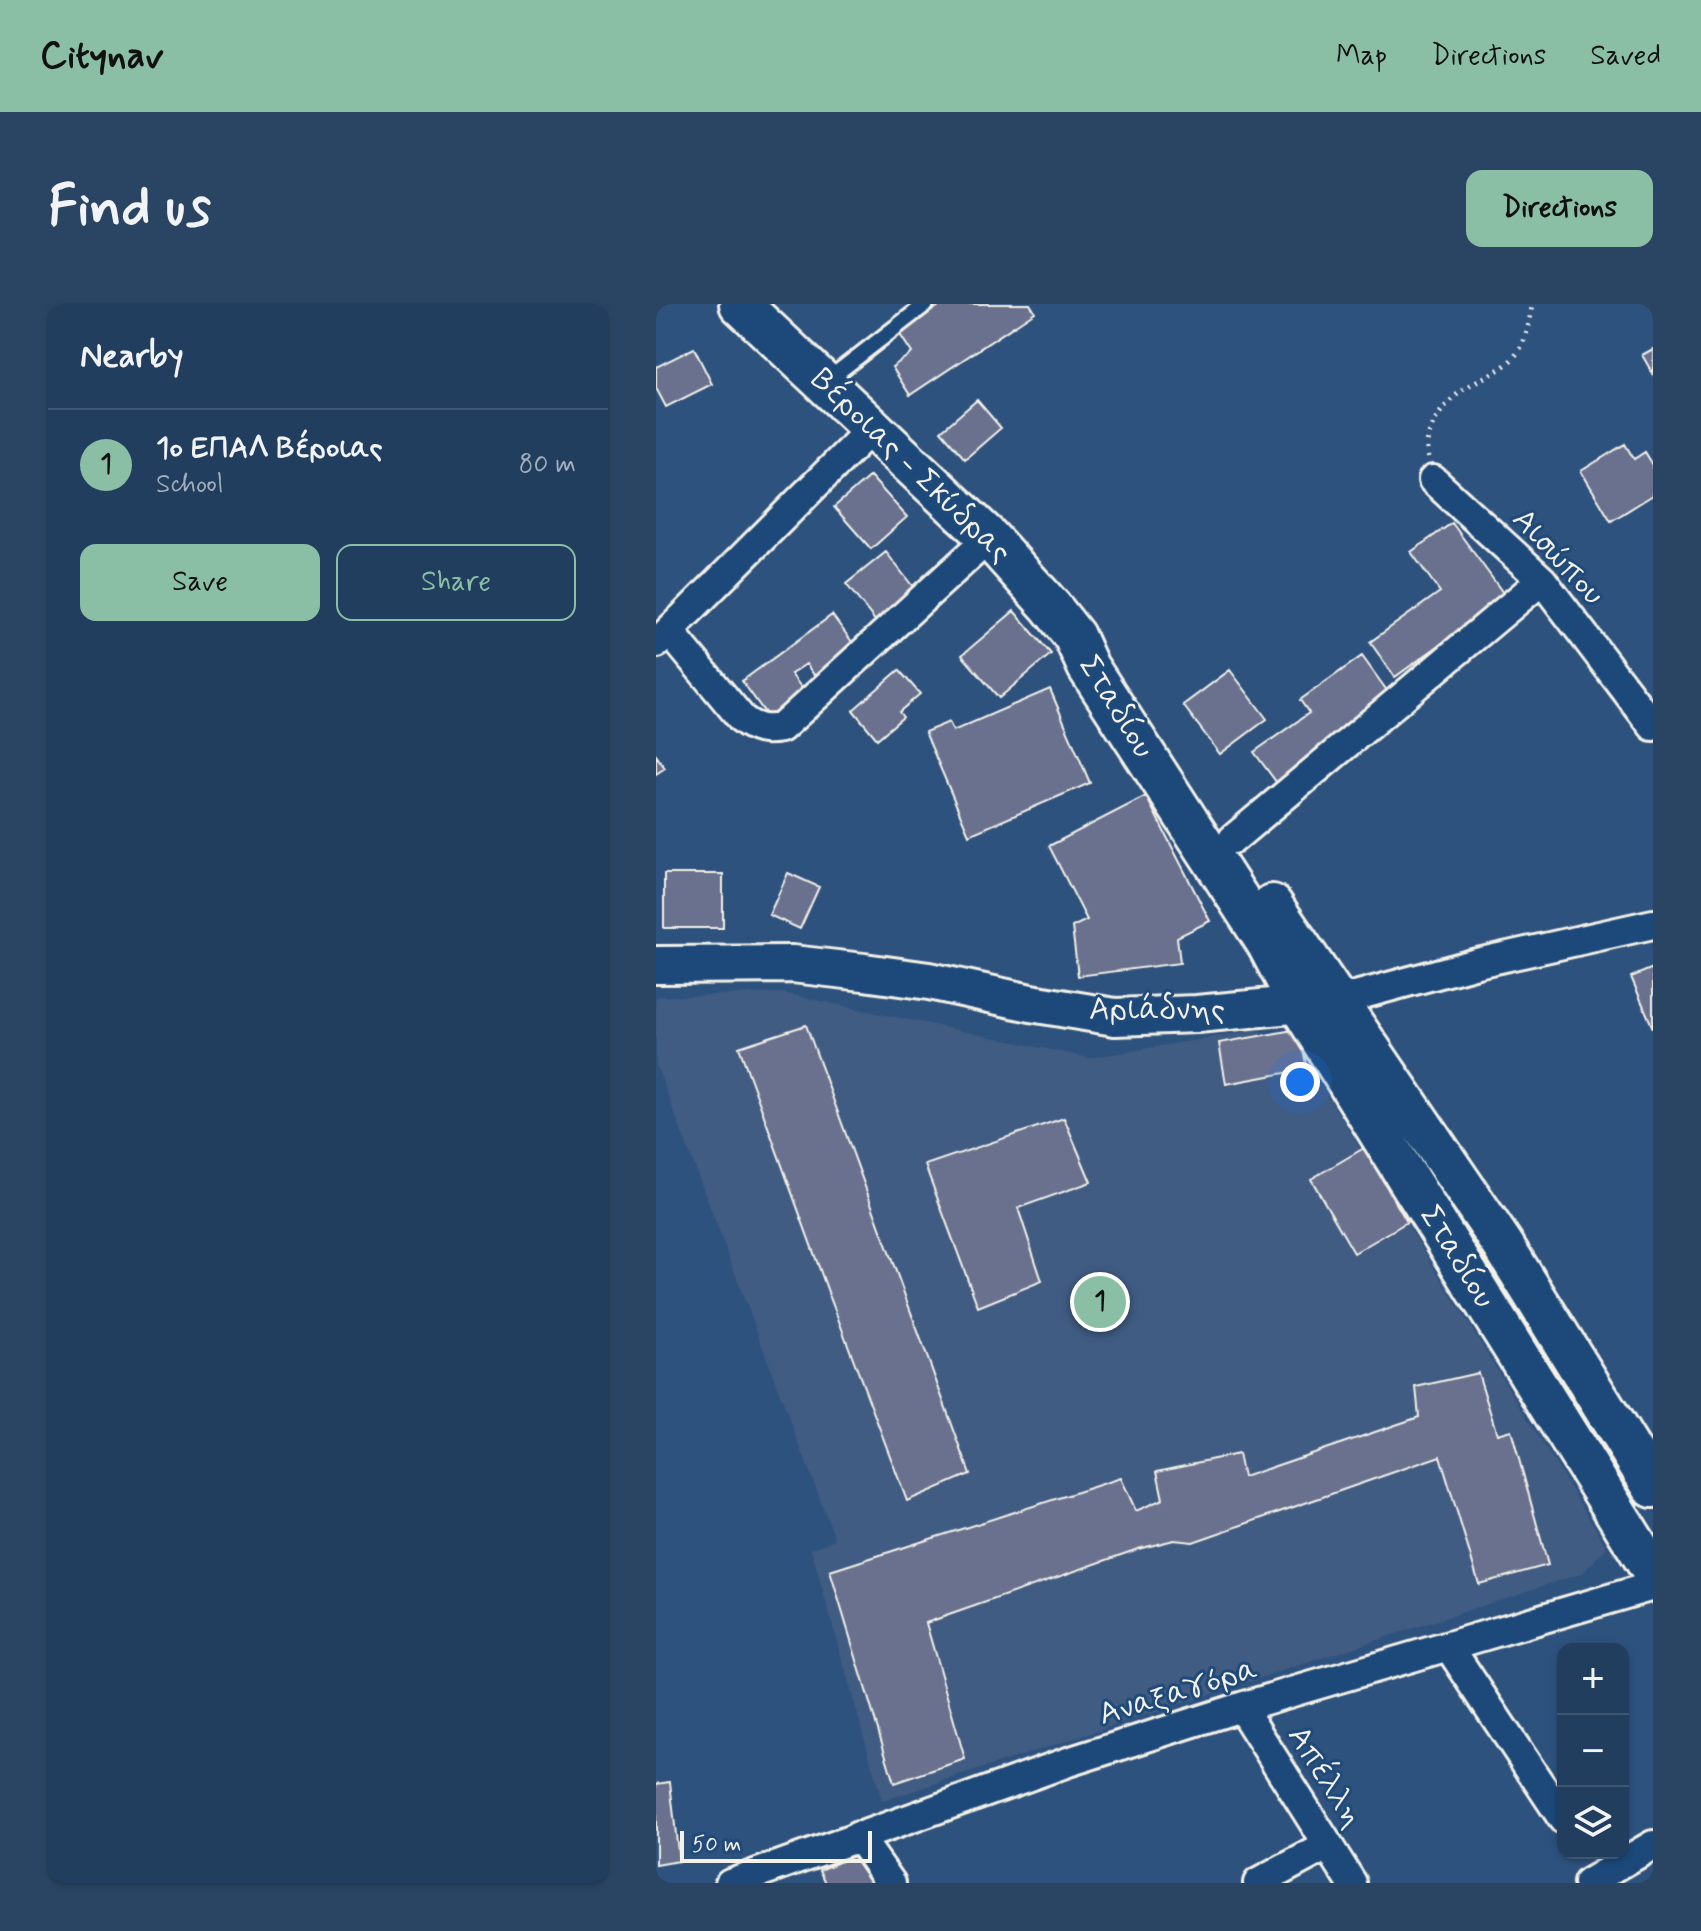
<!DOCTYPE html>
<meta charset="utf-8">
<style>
:root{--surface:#223e5e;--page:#2a4564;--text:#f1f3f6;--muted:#a2aebc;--line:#3f5773;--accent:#8abfa5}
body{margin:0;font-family:Mynerve,sans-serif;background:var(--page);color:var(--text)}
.controls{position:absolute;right:24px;bottom:24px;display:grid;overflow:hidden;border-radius:16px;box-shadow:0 2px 6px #0004}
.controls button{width:72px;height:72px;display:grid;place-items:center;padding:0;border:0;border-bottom:2px solid var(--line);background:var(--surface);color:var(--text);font:40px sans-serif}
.scale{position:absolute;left:24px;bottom:20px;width:192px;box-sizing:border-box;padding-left:8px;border:4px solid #f4f1e8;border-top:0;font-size:22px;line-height:28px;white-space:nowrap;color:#f4f1e8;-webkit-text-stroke:6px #1f4a7a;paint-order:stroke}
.you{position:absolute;left:644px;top:778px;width:28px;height:28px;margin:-20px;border:6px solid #fff;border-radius:50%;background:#1a73e8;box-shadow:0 0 0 12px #1a73e833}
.badge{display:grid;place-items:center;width:52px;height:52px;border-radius:50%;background:var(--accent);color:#111;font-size:26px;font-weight:700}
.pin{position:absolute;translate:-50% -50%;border:4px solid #fff;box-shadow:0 2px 8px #0006}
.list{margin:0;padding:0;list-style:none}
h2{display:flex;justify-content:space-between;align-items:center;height:104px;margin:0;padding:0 32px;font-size:34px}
h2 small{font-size:26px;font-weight:400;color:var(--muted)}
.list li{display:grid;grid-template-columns:52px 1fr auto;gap:24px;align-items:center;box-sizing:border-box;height:112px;padding:0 32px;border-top:2px solid var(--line)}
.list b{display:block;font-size:30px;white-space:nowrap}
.list p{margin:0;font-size:26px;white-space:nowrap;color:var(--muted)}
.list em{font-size:26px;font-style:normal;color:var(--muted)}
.actions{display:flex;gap:16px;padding:24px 32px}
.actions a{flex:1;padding:18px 0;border:2px solid var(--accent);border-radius:16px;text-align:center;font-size:28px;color:var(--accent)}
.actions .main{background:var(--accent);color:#111}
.icon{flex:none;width:44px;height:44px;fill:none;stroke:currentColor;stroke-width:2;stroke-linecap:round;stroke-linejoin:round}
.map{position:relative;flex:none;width:997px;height:1579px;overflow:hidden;border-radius:16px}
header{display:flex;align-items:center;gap:48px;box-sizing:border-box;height:112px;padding:0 40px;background:var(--accent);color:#111}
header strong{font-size:38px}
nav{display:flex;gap:44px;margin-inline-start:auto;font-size:28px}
.intro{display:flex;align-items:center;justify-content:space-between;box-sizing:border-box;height:192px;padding:0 48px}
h1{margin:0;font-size:56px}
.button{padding:20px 36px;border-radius:16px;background:var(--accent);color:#111;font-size:28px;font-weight:700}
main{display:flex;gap:48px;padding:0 48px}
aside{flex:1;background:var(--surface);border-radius:16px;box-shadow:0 2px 6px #0004}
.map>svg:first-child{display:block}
</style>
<header>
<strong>Citynav</strong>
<nav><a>Map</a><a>Directions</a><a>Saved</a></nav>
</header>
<div class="intro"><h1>Find us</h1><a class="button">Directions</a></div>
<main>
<aside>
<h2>Nearby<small></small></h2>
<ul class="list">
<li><span class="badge">1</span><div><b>1ο ΕΠΑΛ Βέροιας</b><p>School</p></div><em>80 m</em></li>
</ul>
<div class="actions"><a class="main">Save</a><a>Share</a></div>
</aside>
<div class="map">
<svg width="997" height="1579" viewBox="0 0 997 1579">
<rect width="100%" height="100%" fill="#2e527e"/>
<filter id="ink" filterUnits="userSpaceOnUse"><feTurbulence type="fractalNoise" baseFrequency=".0125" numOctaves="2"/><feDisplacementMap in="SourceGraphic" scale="16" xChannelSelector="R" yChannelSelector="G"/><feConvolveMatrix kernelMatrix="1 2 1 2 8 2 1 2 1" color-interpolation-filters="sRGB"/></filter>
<g filter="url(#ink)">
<path fill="#405b83" d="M127,689L433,754L600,726L639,739L951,1243L927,1269L226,1497L155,1245L179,1235L0,760V693Z"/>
<path fill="#6a718f" stroke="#f4f1e8" stroke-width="2" d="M286,0H374L379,8L254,91L236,63L256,49L243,29Z
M38,44L56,80L10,103L0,84V63Z
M997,45V70L986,51Z
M321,96L345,124L309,155L285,127Z
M969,140L978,155L989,148L997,161V191L955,217L925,167Z
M214,172L251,213L215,245L178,203Z
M796,219L850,293L739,373L714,338L784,288L755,248Z
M230,248L261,288L221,319L190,280Z
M358,307L395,350L343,394L306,351Z
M176,311L199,342L159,372L150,360L135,370L148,387L112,413L86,377Z
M706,352L737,395L621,479L598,448L653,409L644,396Z
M243,366L264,390L243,408L247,413L221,435L197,406Z
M574,366L611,415L564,450L527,401Z
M394,385L434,479L313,531L269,428L293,418L297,427Z
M0,451L9,464L0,470Z
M490,492L554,617L521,633L524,659L422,672L416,623L431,616L393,542Z
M132,569L163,583L144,625L113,611Z
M8,570H67V624H8Z
M997,664V724L975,673Z
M150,721L314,1170L251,1197L172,988L83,743Z
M643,725L651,765L570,780L563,739Z
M408,814L435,878L362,904L386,977L322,1003L269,861Z
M708,844L751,918L698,949L655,875Z
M822,1069L841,1130L855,1126L892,1261L823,1280L784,1152L537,1238L518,1236L482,1245L270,1319L309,1455L238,1479L174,1267L465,1174L480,1207L507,1195L501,1167L582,1150L587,1173L763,1113L760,1083Z
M14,1478L23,1557L0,1561V1480Z
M204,1549L217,1579H170L164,1566Z"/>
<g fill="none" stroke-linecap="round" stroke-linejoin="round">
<defs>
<path id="service" d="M169,78L270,0"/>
<path id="minor" d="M777,176L886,276L997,422
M14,328L86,415C99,425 109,427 125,424L333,234
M1,339L216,124
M577,535L886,276
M681,697L821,659L997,620
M793,1343L907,1515
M585,1403L696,1579
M202,1532L235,1579
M74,1579L412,1458L585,1403L997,1282
M602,1579L671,1542
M932,1579L997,1541"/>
<path id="tertiary" d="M0,661L136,660L208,668L273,677L375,699L459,713L541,710L668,698"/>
<path id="secondary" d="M84,0L333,234L395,303L418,332L432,363L611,639L643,700L997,1268
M616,601L847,941L997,1183"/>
</defs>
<use href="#service" stroke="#f4f1e8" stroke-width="20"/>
<use href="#minor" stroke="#f4f1e8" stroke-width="34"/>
<use href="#tertiary" stroke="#f4f1e8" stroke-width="42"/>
<use href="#secondary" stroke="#f4f1e8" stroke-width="46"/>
<path stroke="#f4f1e8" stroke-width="5" stroke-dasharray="2 6" stroke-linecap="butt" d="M772,154C765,124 793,93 817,79C835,69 850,65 862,48C871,35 874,15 876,0"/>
<use href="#service" stroke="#1f4a7a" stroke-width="14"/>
<use href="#minor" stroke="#1f4a7a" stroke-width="28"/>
<use href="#tertiary" stroke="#1f4a7a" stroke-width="36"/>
<use href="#secondary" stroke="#1f4a7a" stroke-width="40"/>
</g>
</g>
<g text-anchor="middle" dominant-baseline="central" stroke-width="6" stroke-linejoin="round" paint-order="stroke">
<g font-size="32" fill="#f4f1e8" stroke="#1f4a7a">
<text transform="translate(255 162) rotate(44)">Βέροιας - Σκύδρας</text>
<text transform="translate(902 253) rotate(47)">Αισώπου</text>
<text transform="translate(460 403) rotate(58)">Σταδίου</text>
<text x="501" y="706">Αριάδνης</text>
<text transform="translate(801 953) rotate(58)">Σταδίου</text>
<text transform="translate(522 1388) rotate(-17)">Αναξαγόρα</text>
<text transform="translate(669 1473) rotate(58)">Απέλλη</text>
</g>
</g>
</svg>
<div class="controls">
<button>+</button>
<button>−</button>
<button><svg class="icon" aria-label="layers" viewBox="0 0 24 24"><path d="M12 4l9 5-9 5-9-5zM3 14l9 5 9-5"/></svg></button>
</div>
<div class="scale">50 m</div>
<div class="you"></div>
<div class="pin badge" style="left:444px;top:998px">1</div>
</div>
</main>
